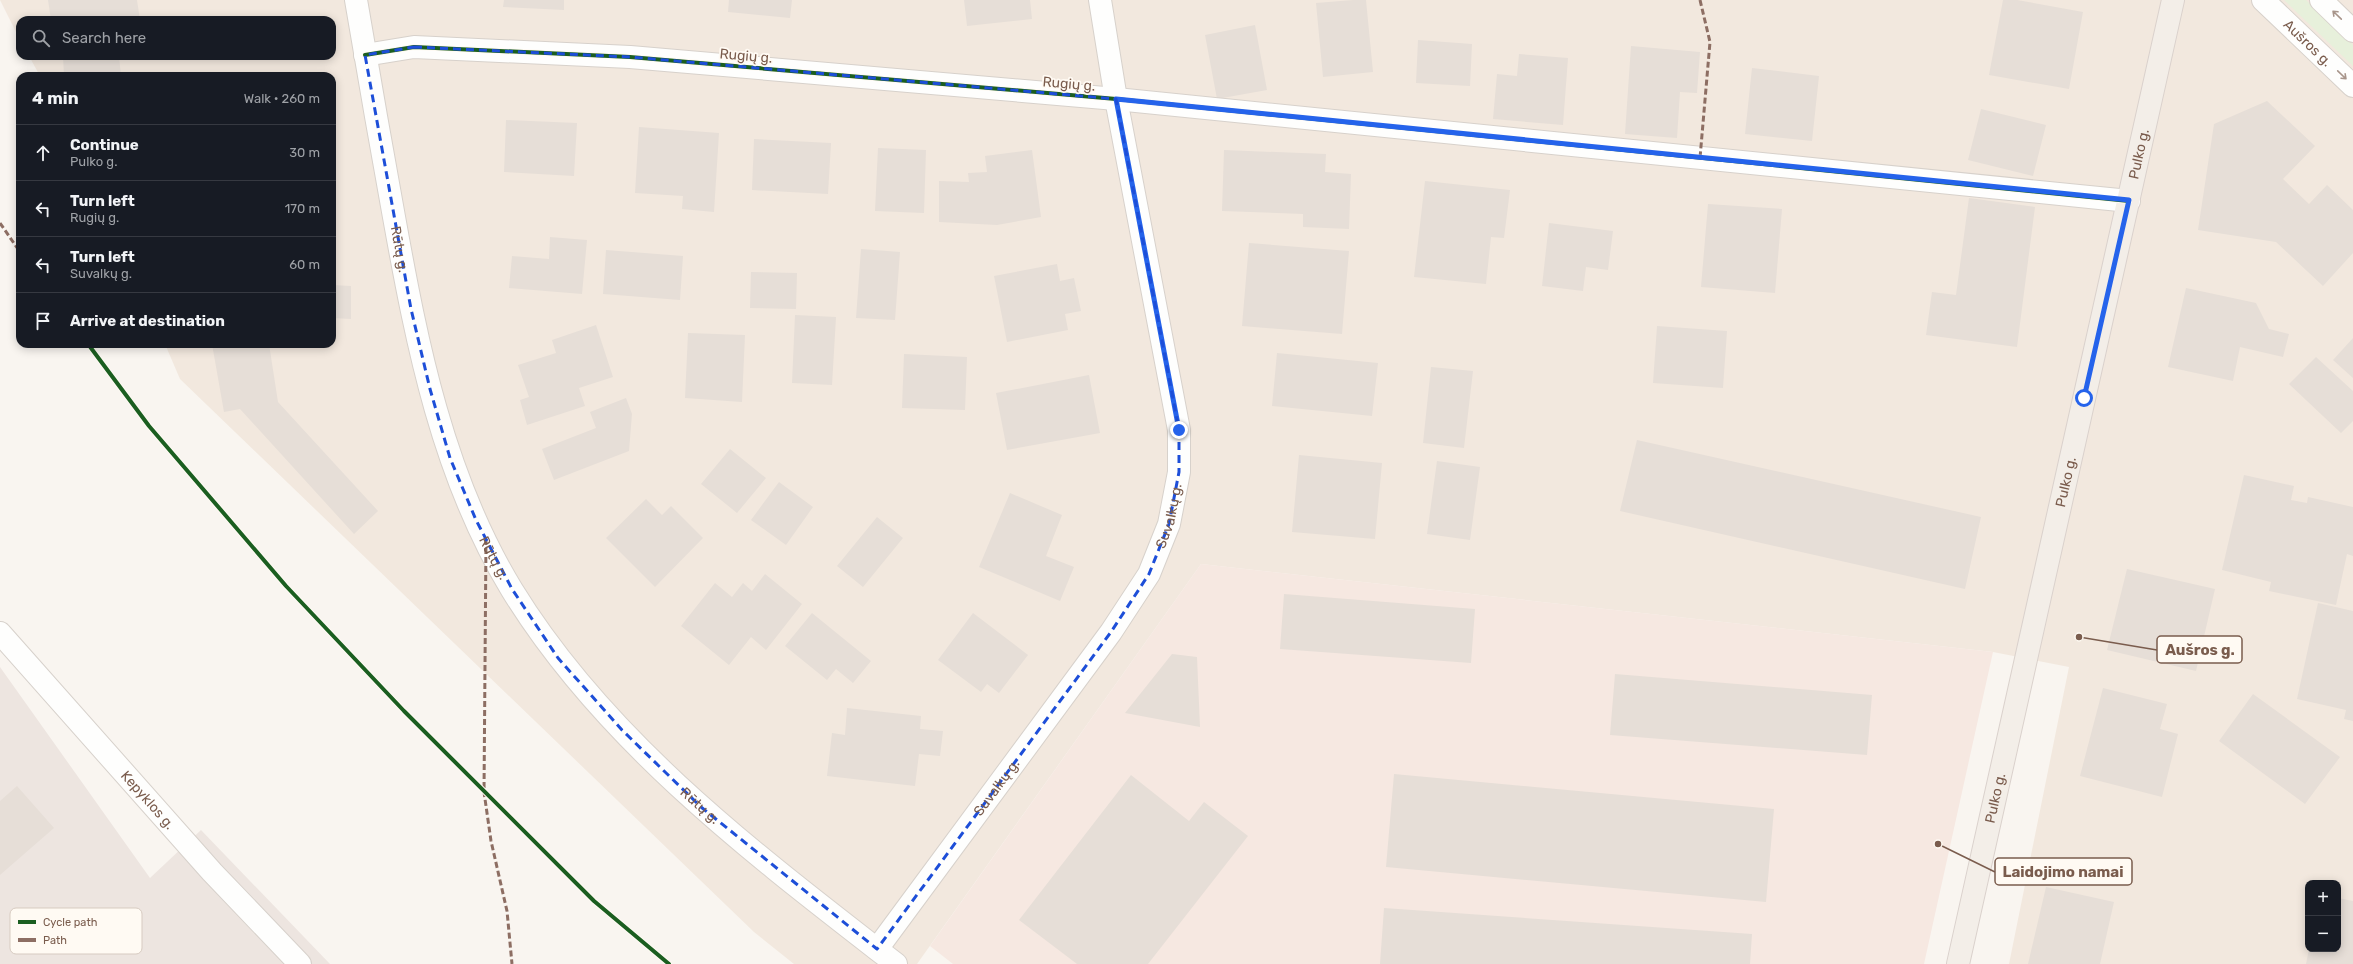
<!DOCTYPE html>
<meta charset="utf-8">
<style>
:root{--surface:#171b24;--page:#242831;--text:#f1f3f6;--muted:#9ea1a6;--line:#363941}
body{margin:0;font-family:Rubik,sans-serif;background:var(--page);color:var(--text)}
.controls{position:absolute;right:12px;bottom:12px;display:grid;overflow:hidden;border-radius:8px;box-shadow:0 2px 10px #0003}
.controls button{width:36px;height:36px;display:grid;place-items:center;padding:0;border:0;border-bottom:1px solid var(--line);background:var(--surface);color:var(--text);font:20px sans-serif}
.stop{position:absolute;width:12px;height:12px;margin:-9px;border:3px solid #2563eb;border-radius:50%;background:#fff}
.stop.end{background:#2563eb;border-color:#fff;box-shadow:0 1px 4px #0008}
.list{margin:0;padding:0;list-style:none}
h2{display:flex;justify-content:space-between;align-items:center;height:52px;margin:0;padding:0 16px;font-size:17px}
h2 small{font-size:13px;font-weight:400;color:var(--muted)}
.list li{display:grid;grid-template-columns:26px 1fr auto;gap:12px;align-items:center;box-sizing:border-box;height:56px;padding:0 16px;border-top:1px solid var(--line)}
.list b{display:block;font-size:15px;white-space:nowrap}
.list p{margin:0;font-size:13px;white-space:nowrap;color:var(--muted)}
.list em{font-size:13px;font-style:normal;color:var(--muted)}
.icon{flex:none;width:22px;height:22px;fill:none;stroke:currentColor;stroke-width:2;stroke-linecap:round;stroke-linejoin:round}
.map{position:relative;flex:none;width:2353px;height:964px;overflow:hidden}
.search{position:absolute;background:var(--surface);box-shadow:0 2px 10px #0003;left:16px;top:16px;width:320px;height:44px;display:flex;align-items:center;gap:10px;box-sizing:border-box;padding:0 14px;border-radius:12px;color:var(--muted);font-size:15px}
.panel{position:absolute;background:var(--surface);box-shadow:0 2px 10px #0003;left:16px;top:72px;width:320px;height:276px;border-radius:12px}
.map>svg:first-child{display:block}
</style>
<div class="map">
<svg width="2353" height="964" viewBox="0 0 2353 964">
<rect width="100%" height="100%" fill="#f9f5f0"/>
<path fill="#f2e8de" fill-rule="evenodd" d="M0,0H2353V964H2009L2069,667L1993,652L1201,564L917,964H794L754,932L180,379L165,344H332V76H40L29,56H332V20H20V40ZM2308,883H2338V949H2308Z"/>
<path fill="#f6e8e1" d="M1201,564L1993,652L1924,964H953L930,946Z"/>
<path fill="#ede5e0" d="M0,667L150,878L201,830L330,964H0Z"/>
<path fill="#e7f0db" d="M2284,0H2306L2353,45V66Z"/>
<path fill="#e6ded7" d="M48,0H137L140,20H51Z
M504,0H564V10L503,7Z
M729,0H792L790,18L728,12Z
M964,0H1030L1032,19L967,26Z
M1353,0H1366L1373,72L1323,77L1316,3Z
M2003,0H2017L2083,12L2069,89L1989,75Z
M1255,25L1267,90L1217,99L1205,35Z
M1418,40L1472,44L1470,86L1416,83Z
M1631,46L1700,52L1697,93L1680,92L1677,138L1625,134Z
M1519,54L1568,58L1563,125L1493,119L1497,74L1517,76Z
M63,56H119L121,76H64Z
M1752,68L1819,76L1812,141L1745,134Z
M2267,101L2315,146L2283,179L2309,204L2327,185L2353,210V253L2323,286L2276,242L2198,230L2214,124Z
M1981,109L2046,125L2033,176L1968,160Z
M506,120L577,123L574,176L504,172Z
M639,127L719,133L714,212L682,209L683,196L635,193Z
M754,139L831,143L828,194L752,190Z
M878,148L926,150L924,213L875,211Z
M1032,150L1041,217L997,225L939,222V181L969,182L968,173L987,172L985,156Z
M1224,150L1326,154L1325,172L1351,174L1349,229L1303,227V214L1222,211Z
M1425,181L1510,190L1504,238L1491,237L1486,284L1414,277Z
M1969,198L2035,207L2017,347L1926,335L1932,292L1956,295Z
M1708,204L1782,209L1775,293L1701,287Z
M1549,223L1613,231L1608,270L1586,267L1583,291L1542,286Z
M550,237L587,240L582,294L509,288L512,256L549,259Z
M1249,243L1349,251L1342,334L1242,326Z
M861,249L900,252L895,320L856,318Z
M606,250L683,256L680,300L603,294Z
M1057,264L1060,281L1074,278L1081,311L1065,314L1068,330L1007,342L994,276Z
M751,272L797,273L796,309L750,308Z
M332,285L351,286V319L332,318Z
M2186,288L2256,303L2269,329L2289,334L2283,357L2240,347L2233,381L2168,367Z
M795,315L836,317L832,385L792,383Z
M596,325L613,377L579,388L585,406L527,425L520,400L529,397L518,365L556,353L552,340Z
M1657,326L1727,331L1723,388L1653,383Z
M688,333L745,335L742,402L685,398Z
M2353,338V378L2333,360Z
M212,344H269L278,402L378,511L354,534L240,409L224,412Z
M1277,353L1378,363L1372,416L1272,406Z
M904,354L967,357L965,410L902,408Z
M2316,357L2353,391V421L2341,433L2289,384Z
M1431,367L1473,371L1464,448L1423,443Z
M1089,375L1100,433L1007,450L996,393Z
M626,398L632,414L629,451L554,480L542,449L596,428L590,412Z
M1637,440L1981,517L1965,589L1620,511Z
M730,449L766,478L737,513L701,484Z
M1299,455L1382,463L1375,539L1292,532Z
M1437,461L1480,467L1470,540L1427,534Z
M2244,475L2294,486L2291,500L2307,503L2308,497L2353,507V556L2347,554L2336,605L2269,591L2271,582L2222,570Z
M779,482L813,507L786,545L751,520Z
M1010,493L1062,515L1046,556L1074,567L1060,601L979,567Z
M646,499L662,515L671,506L703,538L655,587L606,538Z
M877,517L903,538L863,587L837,566Z
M2127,569L2215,589L2196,671L2107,650Z
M765,574L802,604L766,650L751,637L729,665L681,626L715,583L732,597L743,583L752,591Z
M1284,594L1475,609L1471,663L1280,649Z
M2318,603L2353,611V721L2344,719L2346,710L2297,699Z
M812,613L871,661L853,683L836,669L827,680L785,646Z
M973,613L1028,655L999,693L987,684L981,692L938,660Z
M1172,654L1197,657L1200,727L1125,713Z
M1615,674L1872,695L1867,755L1610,735Z
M2103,688L2167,704L2160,729L2178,734L2162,797L2080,776Z
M2253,694L2340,757L2305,804L2219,741Z
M847,708L921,716L920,729L943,731L940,756L919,754L915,786L827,776L832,733L845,735Z
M1394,774L1774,809L1766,902L1386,867Z
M1131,775L1189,821L1204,802L1248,836L1148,964H1077L1019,920Z
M17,786L54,828L0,875V801Z
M2046,887L2114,902L2100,964H2028Z
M2338,898L2353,901V964H2306L2309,949H2338Z
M1384,908L1752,934L1750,964H1380Z"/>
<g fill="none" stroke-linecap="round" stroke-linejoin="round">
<defs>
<g id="street">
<path id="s1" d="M356,0C368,72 381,145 394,217C417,345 443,477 512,590C606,743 757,856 896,964"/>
<path id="s2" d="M2263,0L2353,86"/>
<path d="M2321,0L2353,31"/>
<path d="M365,55L414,47L630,57L1116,99L2129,201"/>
<path id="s3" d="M0,633L212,872L300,964"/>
<path id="s4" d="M877,949L1111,632L1149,574L1169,524L1179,472V430L1116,99L1100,0"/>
</g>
<g id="primary">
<path id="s5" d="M1958,964L2173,0"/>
</g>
</defs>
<use href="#street" stroke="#d7d1cb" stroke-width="24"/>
<use href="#primary" stroke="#dad1cc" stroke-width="24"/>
<use href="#street" stroke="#fefefd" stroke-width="22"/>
<use href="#primary" stroke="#f3eee8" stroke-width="22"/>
<path stroke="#8d6e63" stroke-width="3" stroke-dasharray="6 3" stroke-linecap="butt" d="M1700,0L1710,42L1700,158
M0,223L20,252
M486,539L484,792L491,841L507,911L512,964"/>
<defs>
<path id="cycleway" d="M365,55L414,47L630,57L1116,99L2129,201
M88,344L149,426L286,586L404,711L594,901L669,964"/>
</defs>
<use href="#cycleway" stroke="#fffaf3" stroke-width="6"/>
<use href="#cycleway" stroke="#1b5e20" stroke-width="4"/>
</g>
<defs><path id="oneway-shaft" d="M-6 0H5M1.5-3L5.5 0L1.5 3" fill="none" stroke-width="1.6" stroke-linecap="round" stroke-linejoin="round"/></defs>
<g stroke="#a8958b">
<use href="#oneway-shaft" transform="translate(2337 15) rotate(-136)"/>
<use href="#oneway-shaft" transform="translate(2342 75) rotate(44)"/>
</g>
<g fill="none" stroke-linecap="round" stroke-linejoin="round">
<path stroke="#2563eb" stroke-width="5" d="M1179,430L1116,99L2129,200L2084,398"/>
</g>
<path fill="none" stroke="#1d4ed8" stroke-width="3" stroke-dasharray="8 5" stroke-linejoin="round" d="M414,47L630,57L1116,99L1179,430V472L1169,524L1149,574L1111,632L877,949L701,807L622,730L558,658L512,589L476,520L450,458L430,389L411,309L365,55Z"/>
<g text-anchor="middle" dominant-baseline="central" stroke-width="3.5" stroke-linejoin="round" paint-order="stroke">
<g font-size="14" fill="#7a5c4d" stroke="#fffaf3">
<text stroke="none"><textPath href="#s2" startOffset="62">Aušros g.</textPath></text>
<text transform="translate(746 56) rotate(5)">Rugių g.</text>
<text transform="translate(1069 84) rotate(5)">Rugių g.</text>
<text stroke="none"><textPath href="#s5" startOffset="830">Pulko g.</textPath></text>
<text stroke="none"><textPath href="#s1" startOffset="253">Rūtų g.</textPath></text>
<text stroke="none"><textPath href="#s5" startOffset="494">Pulko g.</textPath></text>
<text stroke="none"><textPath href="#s4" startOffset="525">Suvalkų g.</textPath></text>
<text stroke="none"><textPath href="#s1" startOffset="577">Rūtų g.</textPath></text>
<text stroke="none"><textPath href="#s4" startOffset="201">Suvalkų g.</textPath></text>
<text stroke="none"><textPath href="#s5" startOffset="170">Pulko g.</textPath></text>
<text stroke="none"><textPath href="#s3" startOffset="223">Kepyklos g.</textPath></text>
<text stroke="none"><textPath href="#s1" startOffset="901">Rūtų g.</textPath></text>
</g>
</g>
<rect x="10" y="908" width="132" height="46" rx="6" fill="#fffaf3" stroke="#d7cbc1" stroke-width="1"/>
<rect x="18" y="920" width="18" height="4" fill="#1b5e20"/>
<rect x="18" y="938" width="18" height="4" fill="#8d6e63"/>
<g font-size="11" fill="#7a5c4d">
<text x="43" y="926">Cycle path</text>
<text x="43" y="944">Path</text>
</g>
<path fill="none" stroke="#7a5c4d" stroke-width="1.5" d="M2079 637L2157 650M1938 844L1995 872"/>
<g fill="#7a5c4d" stroke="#fffaf3" stroke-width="1.5">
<circle cx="2079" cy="637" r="4"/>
<circle cx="1938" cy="844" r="4"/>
</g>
<g fill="#fffaf3" stroke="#7a5c4d" stroke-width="1.5">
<rect x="2157" y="636" width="85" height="27" rx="4"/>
<rect x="1995" y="858" width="137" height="27" rx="4"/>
</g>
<g font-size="15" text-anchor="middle" font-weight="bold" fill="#7a5c4d">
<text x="2200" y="655">Aušros g.</text>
<text x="2063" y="877">Laidojimo namai</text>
</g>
</svg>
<div class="controls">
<button>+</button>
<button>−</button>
</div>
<div class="stop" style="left:2084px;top:398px"></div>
<div class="stop end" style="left:1179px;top:430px"></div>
<div class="search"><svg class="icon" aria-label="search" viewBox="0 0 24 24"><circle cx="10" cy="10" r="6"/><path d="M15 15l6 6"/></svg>Search here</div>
<section class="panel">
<h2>4 min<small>Walk · 260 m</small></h2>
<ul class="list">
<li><svg class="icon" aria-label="ahead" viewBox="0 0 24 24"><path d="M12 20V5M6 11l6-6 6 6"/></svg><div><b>Continue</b><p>Pulko g.</p></div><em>30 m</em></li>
<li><svg class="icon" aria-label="left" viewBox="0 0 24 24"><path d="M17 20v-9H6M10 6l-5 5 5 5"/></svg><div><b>Turn left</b><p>Rugių g.</p></div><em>170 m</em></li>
<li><svg class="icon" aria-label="left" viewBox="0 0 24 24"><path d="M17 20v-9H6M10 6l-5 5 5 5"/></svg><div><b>Turn left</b><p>Suvalkų g.</p></div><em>60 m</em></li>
<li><svg class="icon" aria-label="arrive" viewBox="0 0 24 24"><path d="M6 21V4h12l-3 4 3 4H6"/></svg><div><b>Arrive at destination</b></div></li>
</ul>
</section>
</div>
